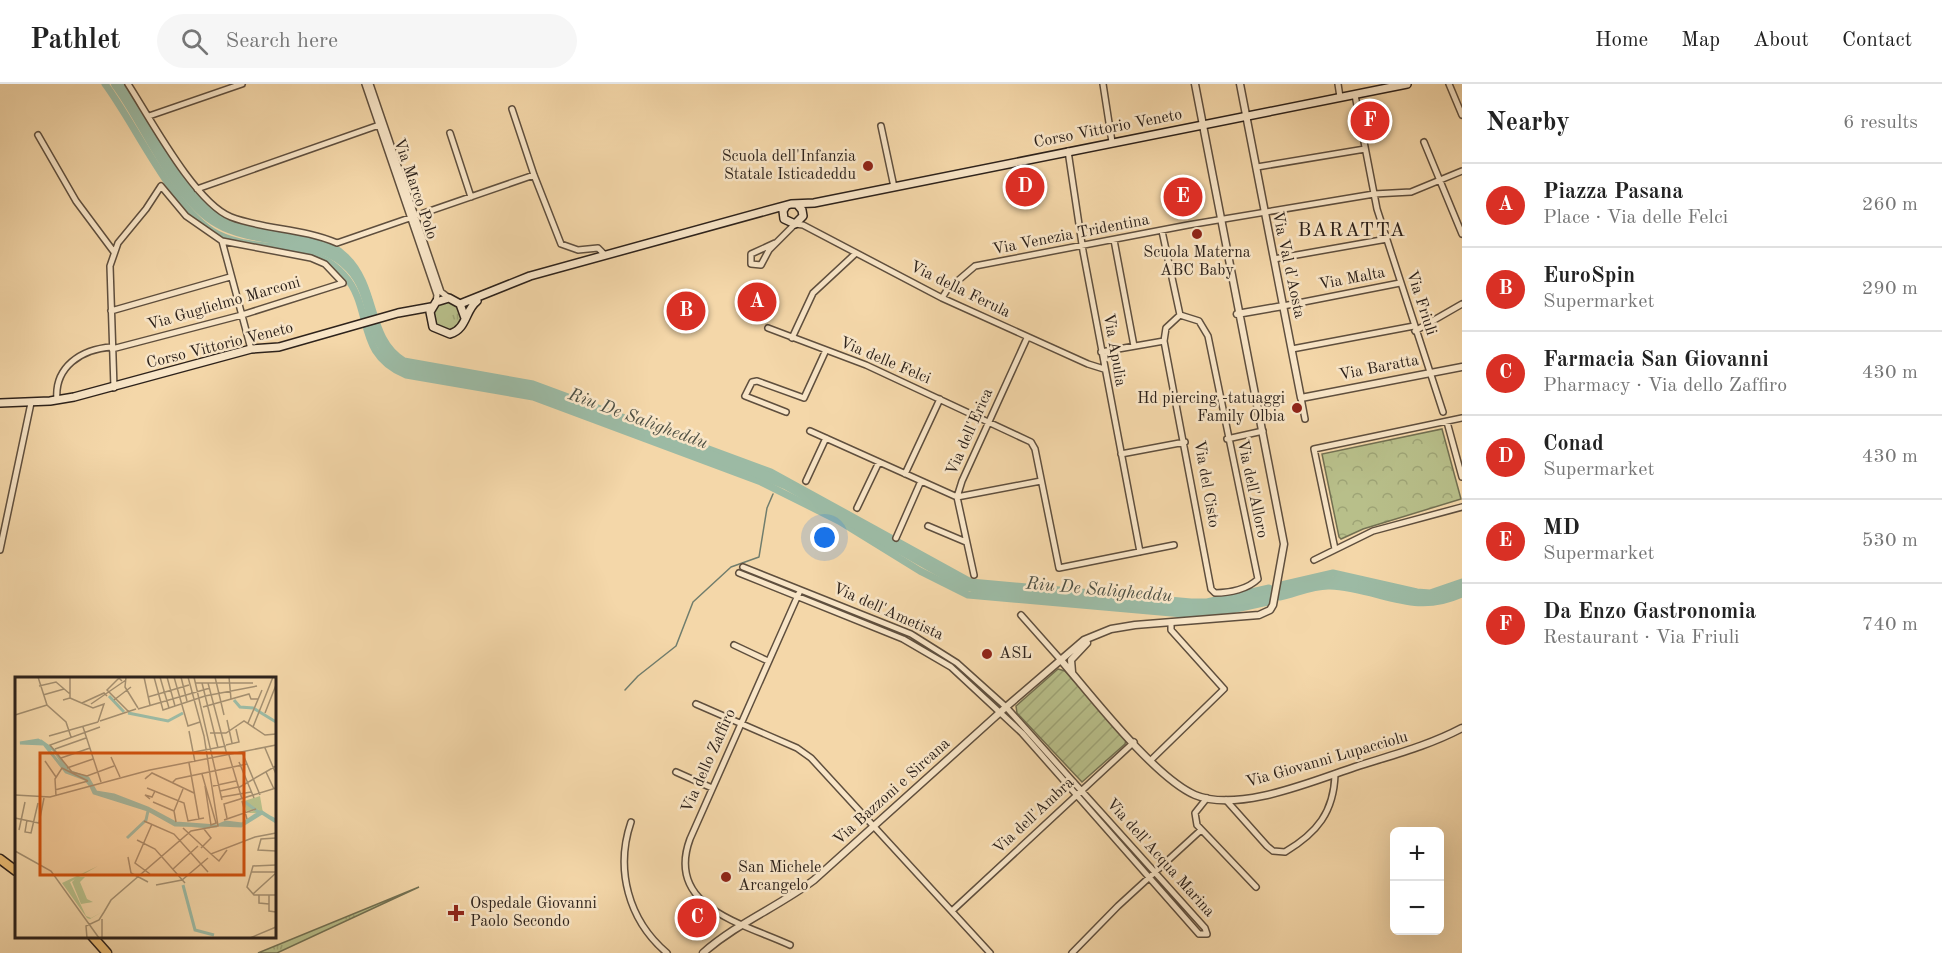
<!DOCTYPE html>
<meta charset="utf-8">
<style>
:root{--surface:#fff;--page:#f6f6f6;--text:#222;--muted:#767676;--line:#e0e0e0;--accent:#d93025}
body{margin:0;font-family:"Old Standard TT",serif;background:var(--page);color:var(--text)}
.controls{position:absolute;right:18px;bottom:18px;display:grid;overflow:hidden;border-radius:9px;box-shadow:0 6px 24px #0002}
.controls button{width:54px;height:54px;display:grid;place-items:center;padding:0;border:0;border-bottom:2px solid var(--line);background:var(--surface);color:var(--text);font:30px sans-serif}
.you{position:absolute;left:825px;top:454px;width:21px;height:21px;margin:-15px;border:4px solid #fff;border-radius:50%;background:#1a73e8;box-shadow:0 0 0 9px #1a73e833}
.badge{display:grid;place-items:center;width:39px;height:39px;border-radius:50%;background:var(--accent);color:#fff;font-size:20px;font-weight:700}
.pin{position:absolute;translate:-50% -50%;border:3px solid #fff;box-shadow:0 2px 6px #0006}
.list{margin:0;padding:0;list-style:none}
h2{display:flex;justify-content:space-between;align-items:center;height:78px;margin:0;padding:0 24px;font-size:26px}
h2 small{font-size:20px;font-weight:400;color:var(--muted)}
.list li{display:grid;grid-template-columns:39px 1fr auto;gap:18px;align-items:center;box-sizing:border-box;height:84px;padding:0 24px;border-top:2px solid var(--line)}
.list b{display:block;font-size:22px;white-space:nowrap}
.list p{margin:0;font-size:20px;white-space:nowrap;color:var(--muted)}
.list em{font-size:20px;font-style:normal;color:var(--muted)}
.icon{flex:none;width:33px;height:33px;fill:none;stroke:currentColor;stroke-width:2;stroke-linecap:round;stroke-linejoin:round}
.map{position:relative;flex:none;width:1462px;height:869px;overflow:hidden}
header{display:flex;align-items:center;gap:36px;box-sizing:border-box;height:84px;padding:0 30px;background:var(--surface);border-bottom:2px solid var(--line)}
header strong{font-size:28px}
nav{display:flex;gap:33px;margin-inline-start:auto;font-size:21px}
.search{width:420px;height:54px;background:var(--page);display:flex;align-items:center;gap:15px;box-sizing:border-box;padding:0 21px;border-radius:33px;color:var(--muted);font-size:22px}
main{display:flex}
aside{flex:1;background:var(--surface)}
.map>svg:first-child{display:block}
</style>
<header>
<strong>Pathlet</strong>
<div class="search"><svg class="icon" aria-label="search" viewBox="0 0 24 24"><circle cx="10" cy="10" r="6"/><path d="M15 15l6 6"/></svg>Search here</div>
<nav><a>Home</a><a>Map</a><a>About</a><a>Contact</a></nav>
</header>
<main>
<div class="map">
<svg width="1462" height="869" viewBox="0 0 1462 869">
<defs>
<pattern id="grass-tufts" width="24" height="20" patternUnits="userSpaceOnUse" patternTransform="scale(1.5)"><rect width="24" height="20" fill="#b8bf8a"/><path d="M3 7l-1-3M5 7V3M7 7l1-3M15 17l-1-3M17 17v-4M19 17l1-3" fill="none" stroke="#9ea476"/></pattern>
<pattern id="forest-crowns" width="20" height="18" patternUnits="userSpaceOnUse" patternTransform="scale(1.5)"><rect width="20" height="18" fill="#b8bf8a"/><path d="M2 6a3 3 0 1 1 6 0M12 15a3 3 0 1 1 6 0" fill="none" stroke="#9ea476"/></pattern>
<pattern id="garden-furrows" width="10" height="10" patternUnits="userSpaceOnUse" patternTransform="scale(1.5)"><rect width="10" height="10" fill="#b8bf8a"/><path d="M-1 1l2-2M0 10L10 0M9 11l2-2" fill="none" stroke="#9ea476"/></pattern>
</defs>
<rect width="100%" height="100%" fill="#f4d7a9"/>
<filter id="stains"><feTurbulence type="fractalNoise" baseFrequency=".00333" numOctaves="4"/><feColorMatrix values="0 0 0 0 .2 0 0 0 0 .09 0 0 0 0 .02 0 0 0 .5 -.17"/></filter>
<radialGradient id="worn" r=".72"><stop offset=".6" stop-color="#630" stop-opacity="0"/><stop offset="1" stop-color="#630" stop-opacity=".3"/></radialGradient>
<path fill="url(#grass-tufts)" stroke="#727052" stroke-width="1.5" d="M433 232a14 14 0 1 1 28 0a14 14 0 1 1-28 0Z
M419,803L277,869H258Z"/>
<path fill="url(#forest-crowns)" stroke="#727052" stroke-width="1.5" d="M1442,345L1461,415L1363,445L1341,455L1339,453L1322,370Z"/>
<path fill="url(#garden-furrows)" stroke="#727052" stroke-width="1.5" d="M1058,585L1065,587L1126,656L1125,660L1082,698L1017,629L1016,622Z"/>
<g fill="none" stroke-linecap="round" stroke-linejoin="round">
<path stroke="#707d6d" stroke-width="1.5" d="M781,402L785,400
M625,606L638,592L676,562L693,518L731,483L759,473L767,424L773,410"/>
<path stroke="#9cbaa4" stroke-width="7" d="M105,0C136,42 171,120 212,147C252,172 310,152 344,191C374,224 354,270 406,291L533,313L761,398L839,437L920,487L968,511L1194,531L1213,530L1268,518L1269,504L1207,518H1191L971,498L771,388L533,300L404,277C367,255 378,204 346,173C313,140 256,155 218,132C189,116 143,31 122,0
M1462,498L1430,509L1417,508L1333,489L1281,501L1280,513C1295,510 1314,501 1330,502C1379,504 1413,533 1462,510"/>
<path stroke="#9cbaa4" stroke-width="10" d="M116,0C146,40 175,115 218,139C258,162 316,148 350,184C379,215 363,257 402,283L544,309L763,391L785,400L963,501L987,506L1190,525L1208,524L1330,497L1354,499L1422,515L1444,512L1462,504"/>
<defs>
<path id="minor" d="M128,0C150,34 195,119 231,133C265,146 303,144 337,159L534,91
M365,0L437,211L436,218
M370,0L441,208L449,214
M1103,0L1112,58
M1338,0L1340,13
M1449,0L1462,31
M1355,11L1377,125L1443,328
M512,25L534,91L561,160L578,166L598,164L605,171
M149,32L242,0
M881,42L894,103
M450,49L471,113
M38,51L76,117L114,168
M1424,58L1462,150
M1068,67L1083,167L1140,468
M1257,83L1365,65
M197,105L382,40
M1162,147L1180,231
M1114,156L1134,262
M222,157L251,265
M775,159L751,170V180L761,181L769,166L795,140L803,141L942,214L1088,280L1104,285
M1274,175L1387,155
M942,214L947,206L975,182L1188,141L1374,110L1411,108L1462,87
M1283,222L1400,199
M111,227L230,193
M1180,231L1199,237L1208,252L1258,495C1248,505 1230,509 1215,509L1211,505L1164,257L1166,244Z
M768,244L866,281L1031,358L1035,365L1059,484L1174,461
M1415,247L1462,220
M792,254L813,209L855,170
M112,265L242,231L343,199L325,180L311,174L222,157L186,132L161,102L146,125L118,159L110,182L114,304
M1292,265L1414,242
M1101,268L1164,257
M1301,314L1305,335
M57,316C54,283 81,265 112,263
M786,328L745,312L752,298L757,297L804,314L826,266
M1447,338L1462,393
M810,347L957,413
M1227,355L1263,347
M1121,370L1185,358
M905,390L940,315
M806,397L826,354
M957,413L1041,397
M857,424L879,378
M928,442L966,458
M896,454L921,397
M1335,465L1314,365L1462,334
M0,466L31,319
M1314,476L1373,447L1462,423
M739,489L903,555L951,583L1022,649L1199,850H1207L1205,844L1006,623L957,579L911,550L743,483
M974,491L957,413L962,397L1027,254
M1021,531L1060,575
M734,561L768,577
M696,620L797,664L811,674L990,869
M1151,676L1224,605L1171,546V538
M676,688L712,704
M1207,714L1195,729L1197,741L1256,803
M1226,716L1267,762L1273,767L1285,768C1317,749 1334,728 1335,690
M631,738C615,785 628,836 667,869
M953,826L1134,658
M790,861C742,839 665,823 690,755L799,509
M1072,869L1118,822L1201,746"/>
<path id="tertiary" d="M1240,0L1301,314L1462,283
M1237,230L1283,222
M1060,575C1091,611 1154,693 1195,711C1238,729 1313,697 1355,683C1392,671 1428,662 1462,644
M1072,588L1071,576L1087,559
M703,869C737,839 778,823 814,796L1006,623L1084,556L1111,545L1135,541L1259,531L1270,526L1273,521L1284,460L1195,0"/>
<path id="secondary" d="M786,122L783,127L784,135L795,140L803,132L802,126L797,120
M460,220L530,192L791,120L814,119L1407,0
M465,234L460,220L449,214L436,218L430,228L433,243L450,250C467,245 465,226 477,217
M0,319L50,317L74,313L251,265L279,263L398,229L431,223"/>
<path id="trunk" d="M0,775L16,787
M92,852L107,869"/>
</defs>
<use href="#minor" stroke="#5f4f3e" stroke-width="8"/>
<use href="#tertiary" stroke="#5f4f3e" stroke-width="9"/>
<use href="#secondary" stroke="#2d221b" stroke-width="10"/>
<use href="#trunk" stroke="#2d221b" stroke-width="11"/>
<use href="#minor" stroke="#f8e5c7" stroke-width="5"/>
<use href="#tertiary" stroke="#f8e5c7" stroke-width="6"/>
<use href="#secondary" stroke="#f8e5c7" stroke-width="7"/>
<use href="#trunk" stroke="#eabc74" stroke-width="8"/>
</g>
<g fill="#8f2418" stroke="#f8e5c7" stroke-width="2">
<circle cx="868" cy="82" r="6"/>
<circle cx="1197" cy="150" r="6"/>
<circle cx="1297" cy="324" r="6"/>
<circle cx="987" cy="570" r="6"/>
<circle cx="726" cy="793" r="6"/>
<path d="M453 820h6v6h6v6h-6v6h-6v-6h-6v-6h6z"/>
</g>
<g text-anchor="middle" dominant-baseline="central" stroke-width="5" stroke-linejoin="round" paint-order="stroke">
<g font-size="16" fill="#2d221b" stroke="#f8e5c7">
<text transform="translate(1108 45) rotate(-11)">Corso Vittorio Veneto</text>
<text transform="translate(415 105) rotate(71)">Via Marco Polo</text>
<text transform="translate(1071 151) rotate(-11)">Via Venezia Tridentina</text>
<text transform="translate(1288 181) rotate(78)">Via Val d'Aosta</text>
<text transform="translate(1352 195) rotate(-11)">Via Malta</text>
<text transform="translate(960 206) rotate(26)">Via della Ferula</text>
<text transform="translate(1421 219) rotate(72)">Via Friuli</text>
<text transform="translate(224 220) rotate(-16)">Via Guglielmo Marconi</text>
<text transform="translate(220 262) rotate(-14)">Corso Vittorio Veneto</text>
<text transform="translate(1114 266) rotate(80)">Via Apulia</text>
<text transform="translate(885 277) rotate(23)">Via delle Felci</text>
<text transform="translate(1379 284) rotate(-11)">Via Baratta</text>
<text transform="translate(970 348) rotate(-66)">Via dell'Erica</text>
<text transform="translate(1206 400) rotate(80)">Via del Cisto</text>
<text transform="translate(1252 405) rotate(78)">Via dell'Alloro</text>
<text transform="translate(888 528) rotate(24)">Via dell'Ametista</text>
<text transform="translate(1327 676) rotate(-16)">Via Giovanni Lupacciolu</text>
<text transform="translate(709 677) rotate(-66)">Via dello Zaffiro</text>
<text transform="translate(892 708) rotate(-42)">Via Bazzoni e Sircana</text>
<text transform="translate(1034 732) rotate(-43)">Via dell'Ambra</text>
<text transform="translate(1160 774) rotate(48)">Via dell'Acqua Marina</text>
</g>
<g font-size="16" fill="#2d221b" stroke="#f8e5c7" text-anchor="start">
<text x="856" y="73" text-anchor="end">Scuola dell'Infanzia<tspan x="856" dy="18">Statale Isticadeddu</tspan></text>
<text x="1197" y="169" text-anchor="middle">Scuola Materna<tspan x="1197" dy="18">ABC Baby</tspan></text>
<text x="1285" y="315" text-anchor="end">Hd piercing -tatuaggi<tspan x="1285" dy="18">Family Olbia</tspan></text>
<text x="999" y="570">ASL</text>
<text x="738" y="784">San Michele<tspan x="738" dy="18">Arcangelo</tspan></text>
<text x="470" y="820">Ospedale Giovanni<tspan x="470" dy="18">Paolo Secondo</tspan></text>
</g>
<g font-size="18" font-style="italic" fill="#4e5044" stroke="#f8e5c7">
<text transform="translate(638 335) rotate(20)">Riu De Saligheddu</text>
<text transform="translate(1099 506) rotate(5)">Riu De Saligheddu</text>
</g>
<g font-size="20" letter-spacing="1.5" fill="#2d221b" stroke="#f8e5c7">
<text x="1352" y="147">BARATTA</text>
</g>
</g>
<g transform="translate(15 593)">
<rect width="261" height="261" fill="#f4d7a9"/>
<path d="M83,189L55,205L71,239L76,241L87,235L75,242L72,241L47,206ZM62,200H70L65,205L72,222L78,225L66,227L57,205Z" fill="#b8bf8a"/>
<path d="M245,119L248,136H232L244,132L231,134L229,124Z" fill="#b8bf8a"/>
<path fill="none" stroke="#9cbaa4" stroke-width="3" d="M94,19L109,35M219,23L225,30L238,31L261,45M113,36L153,44L168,36M23,63L39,73L53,94L73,101L81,115L99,118L133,131L161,146L202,149L160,148L133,133L79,116L73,103L51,95L29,67L5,66ZM5,66L26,64L37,72M68,99L81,116L131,131L159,147L195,150M230,125L245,136M261,143L245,135L227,147L211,145L204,148L226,149L247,136L261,145M202,148H227L247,135L261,144M112,161L131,143L133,134M168,208L180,253L199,258"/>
<path fill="none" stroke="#a48f70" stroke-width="1.5" d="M23,0L32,28L51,45L56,60M111,0L110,10L123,31M129,0L135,28M139,0L148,33L190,19L242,9M145,0L154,31M151,0H173M152,0L160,29M159,0L173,49L185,45M166,0L172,24M179,0L207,123M200,0L209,38M214,0L216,22M107,4L104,1L92,13L114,35M181,6H238M187,6L203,71M193,6L212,78M24,9L41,5L55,17M28,18L49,12M133,20L174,8M55,21L78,31L89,27L83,45M48,23L55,21V0M99,23L116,10M67,26L89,16L92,19M76,27L111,3M188,30L234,17L236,22H243M123,32L195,11M250,36L261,8M0,38L32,28M212,43L217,66M85,44L121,32M233,46L247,13M68,50L86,105M85,50L35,68L57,95L72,99L99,89M238,50L258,0M174,54L180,85M195,56H211L229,44L250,58L261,57M34,59L83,45M211,68L224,65L221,52M250,71L261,97M40,72L71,61M179,75L211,69M227,75L245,118M214,78L227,122M96,80L105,100M46,81L75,71M30,84L41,100M224,85L239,121M174,86L184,142M52,91L78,82M251,95L259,112M187,97L201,146L196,148L190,109M133,99L130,102L137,96L179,116M157,106L161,102L232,87M198,109L221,104M132,111L169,126L173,144L189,141M223,111L261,89M40,113L73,104M205,114L223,110M0,118L35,120L135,93L261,68M41,119L40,102L47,91L73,104M207,120L236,115M135,122L130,118L137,120L140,114M227,124L232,142M138,125L159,134M0,141L24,146L29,121M212,141L209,127L261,111M12,143L10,155L16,156L23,126M209,143L241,132M129,144L159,157L193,195M161,145L159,134L168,112M168,151L196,177L240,160L261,156M4,153L10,125M261,161L246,162L243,173L261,174M122,163L140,172L170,206M186,171L196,161L189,152M0,174L36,194L84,261M196,177L204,184L212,173M113,180L116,196L133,205M261,188L238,189L232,210L239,218H261M158,192L183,169M236,195H261M135,197L120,186L137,147M141,208L167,203L193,181M238,217L261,196M244,218V226L254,227M254,218V234L261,235M89,235L96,223L176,154L203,149L189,59L173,0M72,261L71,249L84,243L89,235M87,261V242M235,261L261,250"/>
<path fill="#cc510e" fill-opacity="0.15" stroke="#cc510e" stroke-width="3" d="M25,76H229V198H25Z"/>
<rect width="261" height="261" fill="none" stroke="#2d221b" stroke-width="3"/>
</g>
<rect width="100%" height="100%" filter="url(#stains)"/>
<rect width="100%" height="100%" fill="url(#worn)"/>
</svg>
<div class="controls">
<button>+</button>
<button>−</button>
</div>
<div class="you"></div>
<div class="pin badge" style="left:757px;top:218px">A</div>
<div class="pin badge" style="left:686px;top:227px">B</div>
<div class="pin badge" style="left:697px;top:834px">C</div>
<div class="pin badge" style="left:1025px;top:103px">D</div>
<div class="pin badge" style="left:1183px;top:113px">E</div>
<div class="pin badge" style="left:1370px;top:37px">F</div>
</div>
<aside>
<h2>Nearby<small>6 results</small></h2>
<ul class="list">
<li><span class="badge">A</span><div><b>Piazza Pasana</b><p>Place · Via delle Felci</p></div><em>260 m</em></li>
<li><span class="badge">B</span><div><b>EuroSpin</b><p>Supermarket</p></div><em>290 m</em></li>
<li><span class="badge">C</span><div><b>Farmacia San Giovanni</b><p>Pharmacy · Via dello Zaffiro</p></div><em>430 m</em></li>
<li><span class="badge">D</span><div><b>Conad</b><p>Supermarket</p></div><em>430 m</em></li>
<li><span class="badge">E</span><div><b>MD</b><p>Supermarket</p></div><em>530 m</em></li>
<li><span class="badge">F</span><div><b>Da Enzo Gastronomia</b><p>Restaurant · Via Friuli</p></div><em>740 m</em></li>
</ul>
</aside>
</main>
